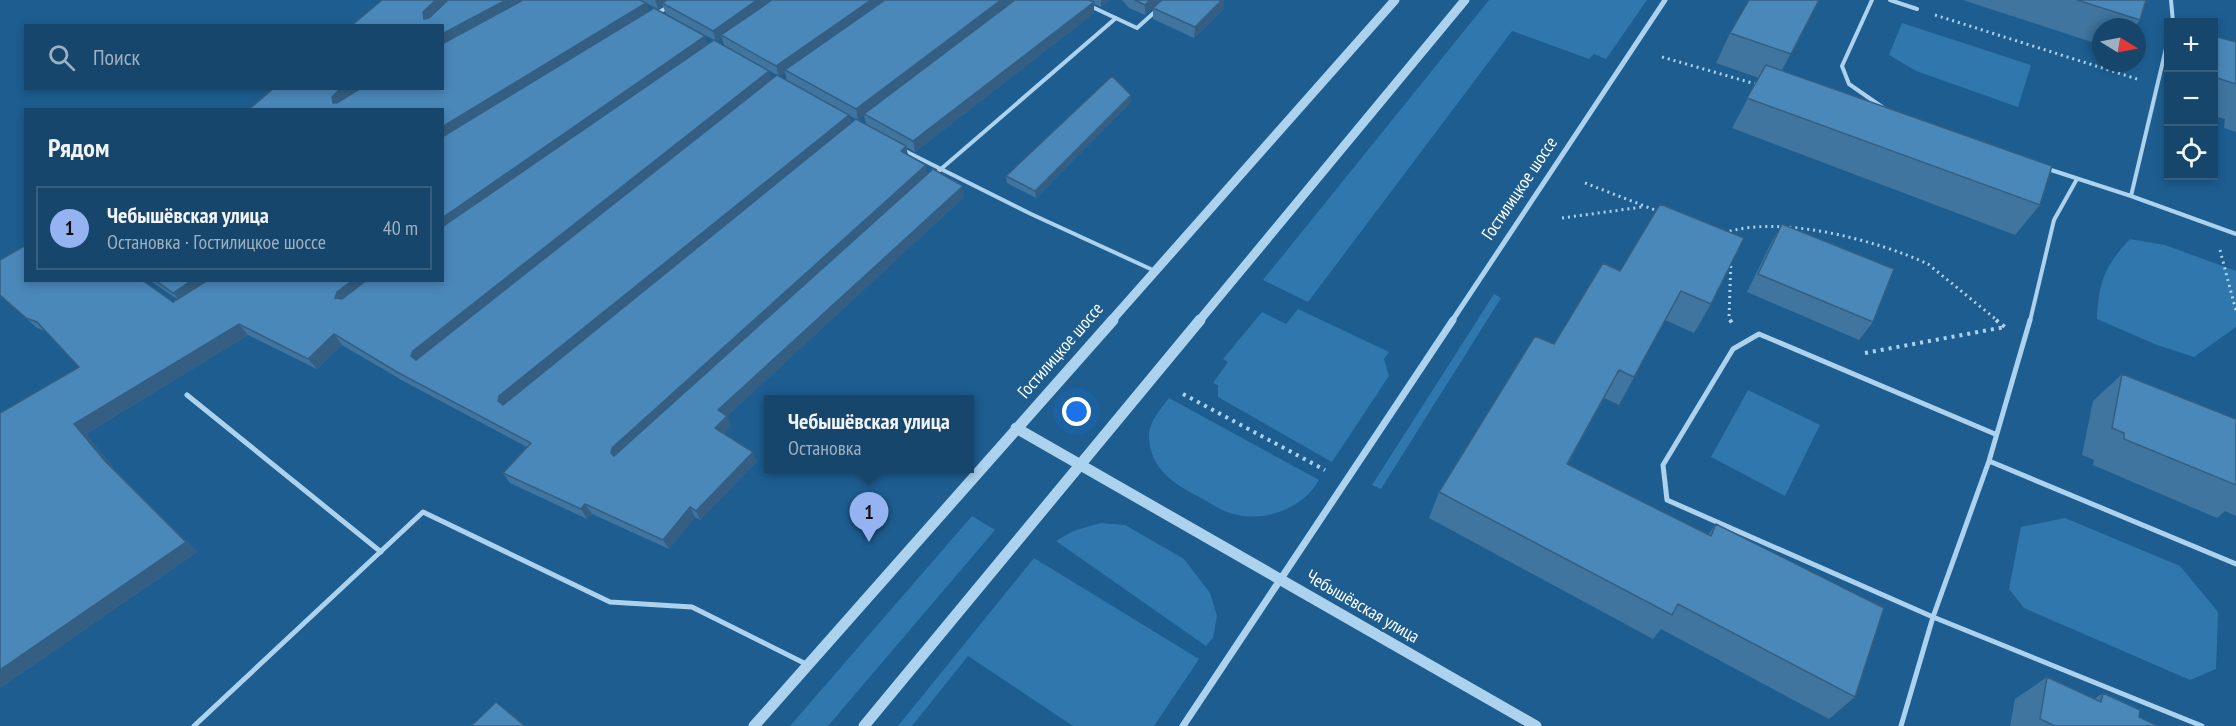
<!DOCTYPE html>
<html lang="ru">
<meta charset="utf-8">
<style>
:root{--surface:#16466c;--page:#1f4d72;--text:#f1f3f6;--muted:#9eb1c2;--line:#355e7f;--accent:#95b2f1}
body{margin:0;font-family:"PT Sans Narrow",sans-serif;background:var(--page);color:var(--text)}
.controls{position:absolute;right:18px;top:18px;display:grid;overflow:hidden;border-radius:0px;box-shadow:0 3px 9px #0003}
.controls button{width:54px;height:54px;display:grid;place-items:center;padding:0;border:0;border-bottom:2px solid var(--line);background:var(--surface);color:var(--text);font:30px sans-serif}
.compass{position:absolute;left:2092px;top:18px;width:54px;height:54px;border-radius:50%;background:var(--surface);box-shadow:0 3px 9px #0003;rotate:100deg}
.you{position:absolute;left:1077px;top:412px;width:21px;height:21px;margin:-15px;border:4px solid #fff;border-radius:50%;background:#1a73e8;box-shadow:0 0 0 9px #1a73e833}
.badge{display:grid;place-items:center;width:39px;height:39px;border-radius:50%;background:var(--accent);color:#111;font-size:20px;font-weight:700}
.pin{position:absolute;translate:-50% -50px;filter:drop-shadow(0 2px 3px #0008)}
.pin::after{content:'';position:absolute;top:32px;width:21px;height:18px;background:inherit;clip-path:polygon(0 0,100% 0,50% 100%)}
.popup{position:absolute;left:764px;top:395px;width:210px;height:78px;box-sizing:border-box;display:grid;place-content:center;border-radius:0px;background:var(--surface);filter:drop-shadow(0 2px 4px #0005);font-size:20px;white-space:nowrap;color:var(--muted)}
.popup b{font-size:22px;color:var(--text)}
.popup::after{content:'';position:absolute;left:50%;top:100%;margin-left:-12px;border:12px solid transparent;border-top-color:var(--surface)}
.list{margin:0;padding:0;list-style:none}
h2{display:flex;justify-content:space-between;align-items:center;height:78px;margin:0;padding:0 24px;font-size:26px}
h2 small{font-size:20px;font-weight:400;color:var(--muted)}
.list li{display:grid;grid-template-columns:39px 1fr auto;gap:18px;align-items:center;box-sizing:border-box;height:84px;margin:0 12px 12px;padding:0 12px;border:2px solid var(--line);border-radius:0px}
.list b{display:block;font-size:22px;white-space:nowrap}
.list p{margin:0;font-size:20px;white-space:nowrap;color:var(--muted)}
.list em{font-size:20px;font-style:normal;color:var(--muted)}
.icon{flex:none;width:33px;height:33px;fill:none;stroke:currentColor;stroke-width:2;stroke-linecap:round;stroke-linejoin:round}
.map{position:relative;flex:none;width:2236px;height:726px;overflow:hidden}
.search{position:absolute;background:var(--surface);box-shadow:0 3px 9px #0003;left:24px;top:24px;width:420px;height:66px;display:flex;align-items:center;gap:15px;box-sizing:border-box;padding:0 21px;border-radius:0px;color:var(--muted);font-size:22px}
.panel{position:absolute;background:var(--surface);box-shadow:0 3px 9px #0003;left:24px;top:108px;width:420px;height:174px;border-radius:0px}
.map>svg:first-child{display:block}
</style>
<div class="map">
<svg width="2236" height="726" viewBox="0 0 2236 726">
<rect width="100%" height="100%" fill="#1d5d90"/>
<path fill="#3077ae" d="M1489,0H1647L1606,59L1594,54L1589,59L1512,31L1308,302L1263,280Z
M1902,23L2031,65L2018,107L1916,71L1889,55Z
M2130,239L2165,245L2236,271V327L2194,357L2157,345L2097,319C2099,281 2104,267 2130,239Z
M1494,294L1501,298L1381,489L1372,485Z
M1298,309L1389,352L1384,359L1389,376L1332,462L1218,397V385L1213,383L1228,362L1223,359L1262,312L1286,324Z
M1748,390L1820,425L1785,496L1711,457Z
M1169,398L1319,480C1303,509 1262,524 1230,513C1220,510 1210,503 1201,498C1175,485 1148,468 1149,434C1150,420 1161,409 1169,398Z
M972,516L995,530L828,726H790Z
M2065,518L2180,566L2218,612L2216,669L2190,680L2024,608L2009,589L2021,527Z
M1100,523L1125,525L1184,559L1210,593L1217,616L1213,638L1206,646L1056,541L1073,531Z
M1034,558L1199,659L1154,726H1073L968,656L912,726H898Z"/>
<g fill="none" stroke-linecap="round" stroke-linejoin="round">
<path stroke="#add2ee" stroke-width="3" stroke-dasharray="2 4" stroke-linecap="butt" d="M1935,15L2137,79
M1662,57L1759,85
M1585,183L1660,212
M1562,218L1642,207
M1724,233C1779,214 1876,240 1928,264L1998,321
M2220,250L2236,311
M1731,260L1729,317L1731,321"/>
<path stroke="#add2ee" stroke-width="4" stroke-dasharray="3 5" stroke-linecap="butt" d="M1730,320L1732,323
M1996,320L2005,327
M1865,353L2005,327
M1183,394L1325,470"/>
<path stroke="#add2ee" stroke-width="4" d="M1872,0L1842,66L1849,84L1885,109
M1890,0L1917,9
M2171,0L2173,22
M1090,6L1137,28L1157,10
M656,14L680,0
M2168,40L2131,196L2236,234
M903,150L1031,214L1155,271
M2045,168L2131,196
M934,175L1116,18
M2030,321L2054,220L2077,179"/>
<path stroke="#add2ee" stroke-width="5" d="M187,395L381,552
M1995,434L1759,334L1733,349L1663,465L1667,500L1933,617L2202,726
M1989,461L2236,564
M194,726L423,512L610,602L692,607L808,665
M1901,726L1933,617L1989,461L2030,320"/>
<path stroke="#add2ee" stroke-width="5" d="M1452,321L1665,0"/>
<path stroke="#add2ee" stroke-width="7" d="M1183,726L1453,320"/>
<path stroke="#add2ee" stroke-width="9" d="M1111,321L1395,0
M1199,321L1465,0"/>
<path stroke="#add2ee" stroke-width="11" d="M1016,428L1536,726
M754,726L1113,320
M864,726L1200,320"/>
</g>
<path fill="#40759f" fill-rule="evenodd" d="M640,0H1110L1101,7L1094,4V13L915,152L906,147L908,154L927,175L964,197L727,416L731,426L724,433L757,461L700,520L695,517L669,549L592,514L587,519L510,483L503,473L527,447L405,382L342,345L317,369L248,335L86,434L116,471L197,552L0,688L79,367L45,331L37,328L0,295L173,302L177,299L149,280H442L361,88L649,11L772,80L849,115L851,124L856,119L787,81L785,72L779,76L724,46L722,38L716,41L666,14L663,6L658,9ZM864,115L866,124L858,120Z
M1122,0H1161L1145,15L1129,8Z
M1224,0V8L1194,38L1153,19V8Z
M1819,0L1782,70L2040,205L2015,235L1732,128L1759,78L1716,63L1730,33Z
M1963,0H2146L2140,20L2134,27H2101V45Z
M2214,36L2236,42V132L2224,128L2225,119L2214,116Z
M1131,95V102L1036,198L1007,183L1006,176Z
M1660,204L1711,304L1694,333L1665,320L1619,405L1604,398L1568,464L1708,535L1716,524L1855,697L1829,719L1661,629L1653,639L1429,518L1439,492L1554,344L1620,271Z
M1782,224L1873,322L1859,340L1747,292L1771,243Z
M2122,374L2236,419V516L2225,511L2217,518L2093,465L2094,460L2082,455L2093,401Z
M2047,677L2094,699L2103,693L2139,717L2158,726H2010L2015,699Z"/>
<path fill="#345f82" d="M436,0H452L429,26L424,19L423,12Z
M506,0H530L442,48V34Z
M655,0H674L662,3L663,6L658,9Z
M757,0H776L721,35L722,38L716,41L713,31Z
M871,0H888L785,70V72L779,76L776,66Z
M1001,0H1016L864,114V115L858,120L856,109Z
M1101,0H1110L1101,7Z
M1150,0H1161L1145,15V5Z
M1222,0H1224V8L1194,38L1195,27Z
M1094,2V13L915,152L913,141Z
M646,3L650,14L442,142V127Z
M705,36L709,47L442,233V218Z
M769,71L772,82L418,366L411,356L413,351Z
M341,88H361L339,108L333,103L332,97Z
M1131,95V102L1036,198L1035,191Z
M849,115L851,125L504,411L498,401L499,396Z
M906,146L908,157L901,151Z
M926,165L928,176L616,463L611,453L612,448Z
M963,186L964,197L723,420L718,410Z
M192,280H218L182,303L173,293Z
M353,280H375L345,303L335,298L337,292Z
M239,324L248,335L86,434L116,471L197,552L0,688V670L105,461L74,424Z
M334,334L342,345L317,369L308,359Z
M727,416L731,426L719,438L715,428Z
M753,452L757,461L700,520L696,511Z
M585,504L592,514L587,519L581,509Z
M690,507L695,517L669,549L663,540Z"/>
<path fill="#4a88b9" stroke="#345f82" stroke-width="1.5" d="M382,0H436L423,12L424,19L429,18L448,0H506L442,34V26H351Z
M523,0H640L646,3L442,127V110H248L274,88H341L332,97L333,103H337L361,88H442V44Z
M667,0H757L713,31L662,3Z
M772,0H871L776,66L721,35Z
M885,0H1001L856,109L785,70Z
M1015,0H1089L1094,2L913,141L864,114Z
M1135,0H1150L1145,5Z
M1162,0H1222L1195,27L1153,8Z
M1749,0H1819L1791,54L1730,33Z
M2077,0H2146L2140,20Z
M654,8L705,36L442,218V137Z
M2214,36L2236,42V84L2214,77Z
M714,40L769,71L413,351L411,356L416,360L777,75L849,115L499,396L498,401L503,405L856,119L906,146L901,151L926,165L612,448L611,453L614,456L933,169L963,186L718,410L727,416L715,428L753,452L696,511L690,507L663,540L585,504L581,509L503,473L531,443L397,372L334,334L308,359L239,324L74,424L105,461L186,542L0,670V413L79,367L37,322L26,318L0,295V260L26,245V280H142L173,302L208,280H353L337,292L335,298L342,299L367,280H442V227Z
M1766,65L2052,166L2040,205L1747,98Z
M1112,76L1131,95L1035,191L1006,176Z
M1660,204L1744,238L1711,304L1681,291L1634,377L1619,370L1567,464L1711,536L1716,524L1884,608L1855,697L1678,604L1672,615L1439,492L1535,336L1554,344L1603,263L1620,271Z
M1782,224L1894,269L1873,322L1758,274Z
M155,280H192L173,293Z
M2122,374L2236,419V485L2124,439V433L2112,428Z
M2047,677L2101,702L2103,693L2140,710L2139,717L2158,726H2055L2040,719Z
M496,702L525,726H471Z"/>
<g text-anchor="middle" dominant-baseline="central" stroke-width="5" stroke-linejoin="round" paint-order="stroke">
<g font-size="18" fill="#fff" stroke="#1d5d90">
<text transform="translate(1519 188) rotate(-56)">Гостилицкое шоссе</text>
<text transform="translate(1060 350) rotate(-49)">Гостилицкое шоссе</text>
<text transform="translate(1363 606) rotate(30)">Чебышёвская улица</text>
</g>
</g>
</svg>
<div class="controls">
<button>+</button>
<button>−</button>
<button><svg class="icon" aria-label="locate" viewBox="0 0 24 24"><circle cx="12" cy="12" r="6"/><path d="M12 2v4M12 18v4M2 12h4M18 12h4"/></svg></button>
</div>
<svg class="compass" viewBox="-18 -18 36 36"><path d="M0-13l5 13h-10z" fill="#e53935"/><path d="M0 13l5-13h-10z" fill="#9eb1c2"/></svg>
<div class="you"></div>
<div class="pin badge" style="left:869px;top:542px">1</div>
<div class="popup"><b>Чебышёвская улица</b>Остановка</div>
<div class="search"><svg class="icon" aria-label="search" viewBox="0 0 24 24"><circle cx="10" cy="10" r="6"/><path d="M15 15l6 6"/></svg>Поиск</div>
<section class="panel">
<h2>Рядом<small></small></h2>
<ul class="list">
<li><span class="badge">1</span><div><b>Чебышёвская улица</b><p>Остановка · Гостилицкое шоссе</p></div><em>40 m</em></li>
</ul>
</section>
</div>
